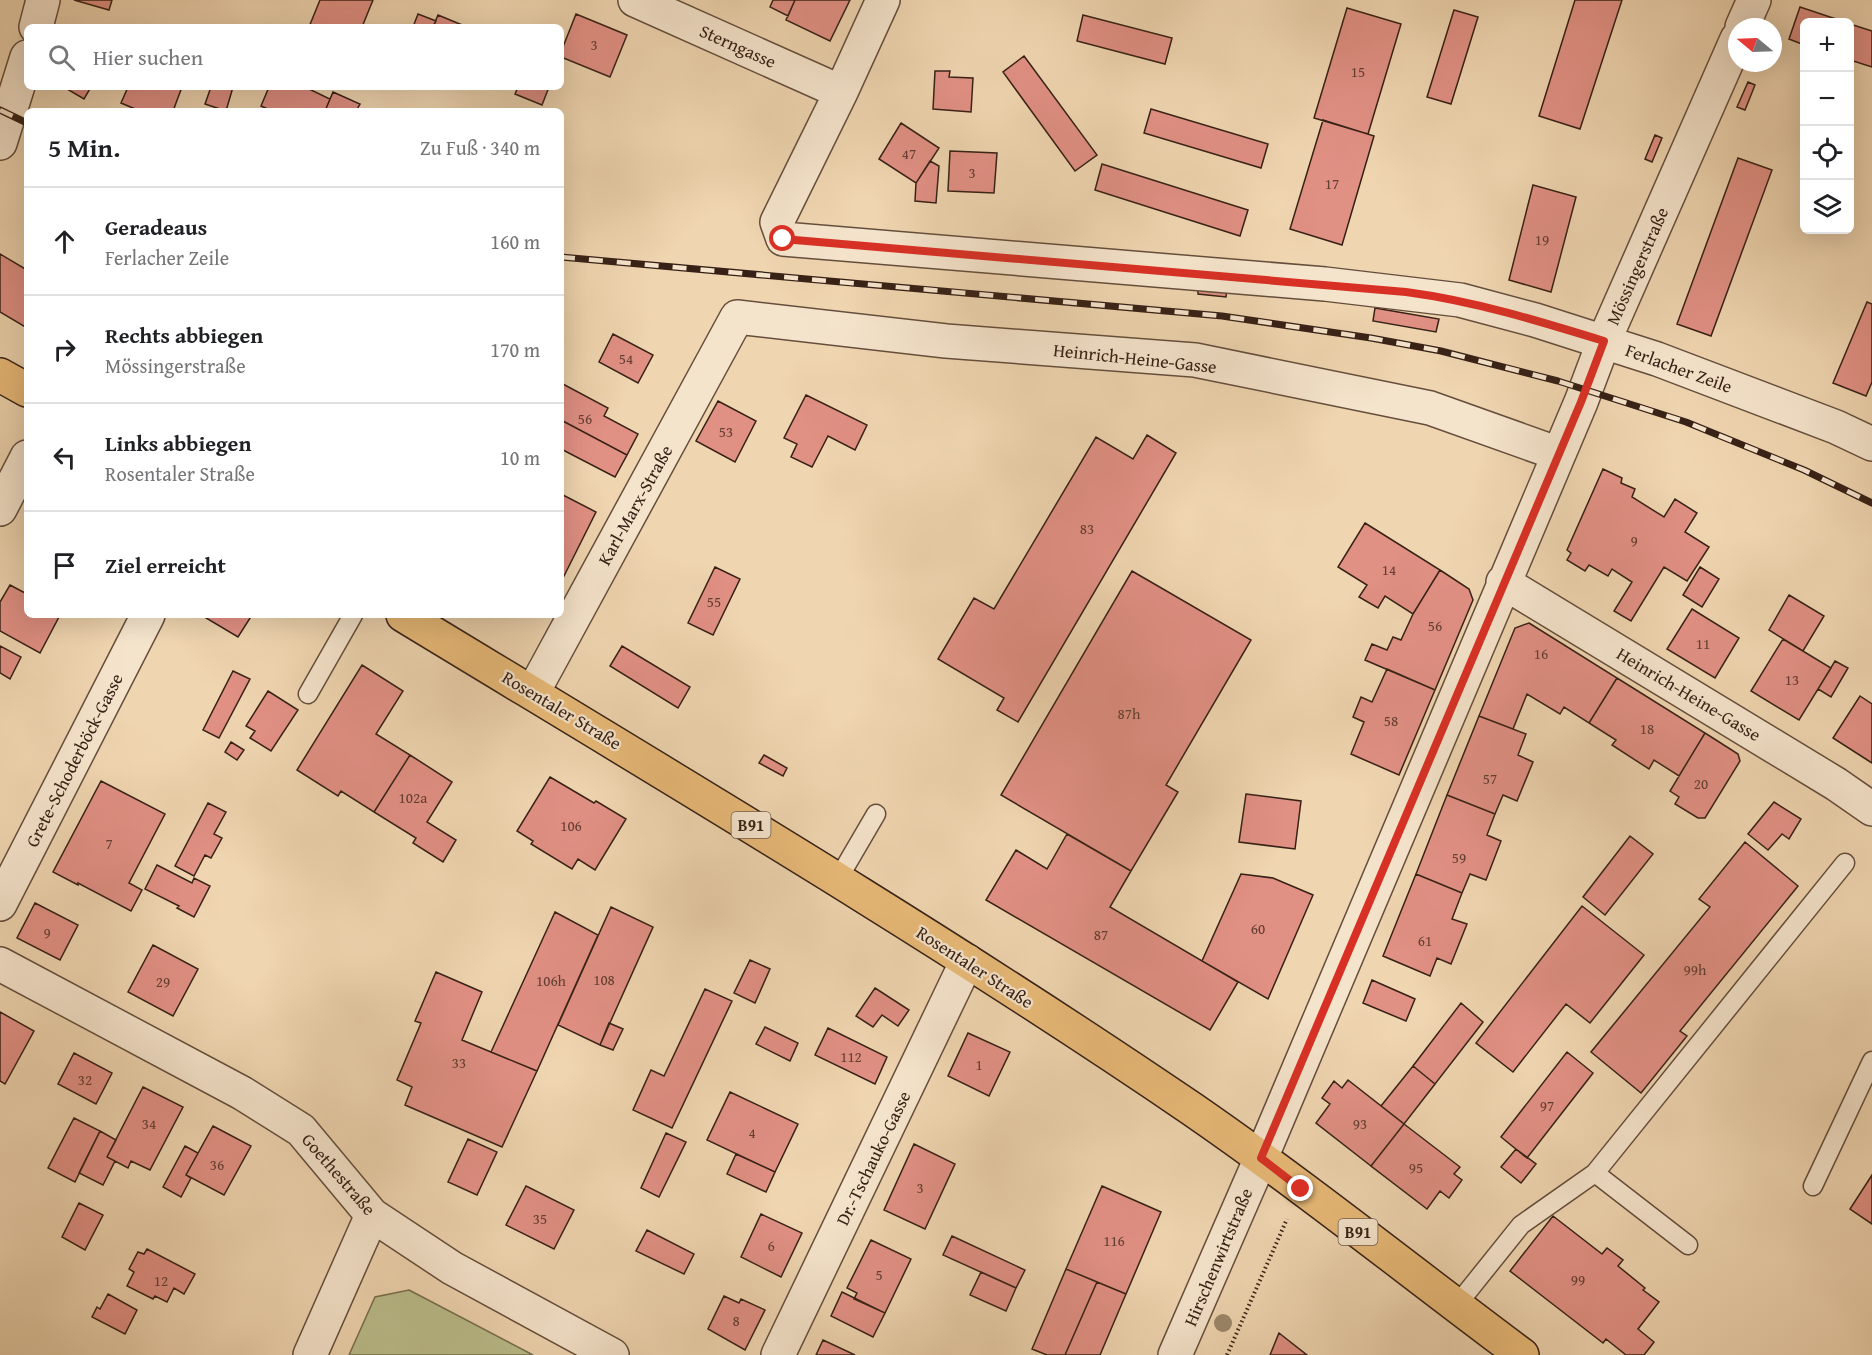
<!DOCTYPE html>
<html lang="de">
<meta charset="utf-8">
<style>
:root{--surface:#fff;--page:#f2f2f2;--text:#202124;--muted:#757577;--line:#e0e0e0}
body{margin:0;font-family:"Gentium Book Plus",serif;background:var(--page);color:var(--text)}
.controls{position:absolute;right:18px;top:18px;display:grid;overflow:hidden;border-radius:9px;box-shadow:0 6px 24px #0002}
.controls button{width:54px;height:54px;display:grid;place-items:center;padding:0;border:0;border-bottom:2px solid var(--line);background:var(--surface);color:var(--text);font:30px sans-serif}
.compass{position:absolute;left:1728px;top:18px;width:54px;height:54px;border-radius:50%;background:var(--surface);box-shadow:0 6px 24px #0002;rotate:289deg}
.stop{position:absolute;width:18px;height:18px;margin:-14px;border:4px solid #d93025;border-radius:50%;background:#fff}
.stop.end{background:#d93025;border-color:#fff;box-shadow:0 2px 6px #0008}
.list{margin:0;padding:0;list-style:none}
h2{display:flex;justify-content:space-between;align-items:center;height:78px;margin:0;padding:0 24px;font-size:26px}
h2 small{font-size:20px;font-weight:400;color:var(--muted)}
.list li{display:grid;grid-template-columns:39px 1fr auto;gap:18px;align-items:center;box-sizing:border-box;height:108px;padding:0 24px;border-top:2px solid var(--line)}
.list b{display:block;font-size:22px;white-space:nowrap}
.list p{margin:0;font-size:20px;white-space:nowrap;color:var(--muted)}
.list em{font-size:20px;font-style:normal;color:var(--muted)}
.icon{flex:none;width:33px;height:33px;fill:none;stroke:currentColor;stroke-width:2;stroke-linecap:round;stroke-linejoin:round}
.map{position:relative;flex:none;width:1872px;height:1355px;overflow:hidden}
.search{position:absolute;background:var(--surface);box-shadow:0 6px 24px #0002;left:24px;top:24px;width:540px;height:66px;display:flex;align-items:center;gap:15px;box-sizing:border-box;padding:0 21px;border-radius:9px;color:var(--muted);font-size:22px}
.panel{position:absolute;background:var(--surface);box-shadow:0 6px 24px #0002;left:24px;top:108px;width:540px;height:510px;border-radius:9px}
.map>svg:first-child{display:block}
</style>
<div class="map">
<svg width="1872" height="1355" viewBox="0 0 1872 1355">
<rect width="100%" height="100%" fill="#efd5b0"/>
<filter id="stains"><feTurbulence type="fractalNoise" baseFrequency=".00333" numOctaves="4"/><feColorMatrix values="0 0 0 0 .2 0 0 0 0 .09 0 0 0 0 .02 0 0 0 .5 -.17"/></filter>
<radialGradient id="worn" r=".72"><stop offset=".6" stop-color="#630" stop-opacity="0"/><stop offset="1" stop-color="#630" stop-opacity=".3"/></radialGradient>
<path fill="#babd8b" stroke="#786f50" stroke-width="1.5" d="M409,1290L533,1355H349L375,1297Z"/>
<path fill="#e19084" stroke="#372116" stroke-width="1.5" d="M74,0H112L109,10Z
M320,0H373L362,27H309Z
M773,0H795L788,16L770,7Z
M795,0H850L830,41L786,20Z
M1575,0H1622L1580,129L1539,116Z
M1800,7L1845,22H1804V45L1789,39Z
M1347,8L1401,24L1368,134L1314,118Z
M1454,10L1478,17L1451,104L1427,97Z
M418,14L436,21L433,27H413Z
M576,14L627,35L610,77L561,57V52Z
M438,15L467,27H433Z
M1083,15L1172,38L1165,64L1077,41Z
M1850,24L1872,31V67L1850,60Z
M1024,56L1097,155L1075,171L1003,72Z
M935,71H950L949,77L973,78L971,112L933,109Z
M1748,82L1755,85L1745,110L1737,107Z
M68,87H91L84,99L67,89Z
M128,87H182L173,111H140L121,103Z
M211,87H233L226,111L205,104Z
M269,87H305L330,99L325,111H272L261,106Z
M518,87H549L542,105L515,94Z
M333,92L360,104L356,111H325Z
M1151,109L1268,144L1261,168L1144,133Z
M1323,120L1374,136L1342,245L1290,229Z
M901,123L939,148L916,183L879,159Z
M1655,135L1662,138L1652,162L1645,159Z
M950,151L997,153L994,193L948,191Z
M1738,158L1772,170L1711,336L1677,324Z
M930,161L939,166L936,203L915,201L916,183Z
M1102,164L1248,210L1240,236L1095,190Z
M1533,185L1576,197L1551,292L1509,280Z
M0,254L27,270V328L0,312Z
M1227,286L1226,297L1198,294V288Z
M1867,302L1872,304V382L1866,396L1833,383Z
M1375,308L1439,319L1436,332L1373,321Z
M613,334L653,355L638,383L599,362Z
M561,383L608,408L604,416L638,434L627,455L561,420Z
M806,395L867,425L855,450L828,436L812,467L791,457L797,444L784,438Z
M718,401L756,421L735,462L696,441Z
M561,420L627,455L615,477L561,449Z
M1147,435L1176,453L1018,722L997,710L1004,698L938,659L974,598L994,609L1096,437L1133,459Z
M1603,469L1622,478L1621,483L1635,489L1632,497L1664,517L1675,499L1697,513L1685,532L1709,547L1687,581L1664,567L1631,621L1614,611L1632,582L1612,569L1608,576L1589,565L1585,571L1567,560L1571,553L1567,550Z
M561,494L596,512L561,582Z
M1365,523L1440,570L1413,614L1385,596L1378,608L1359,597L1367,585L1338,567Z
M715,567L740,579L713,635L688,623Z
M1700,567L1719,579L1702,607L1683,595Z
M1440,570L1469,589L1473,600L1435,690L1365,660L1372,644L1387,650L1393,637L1401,640L1413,614Z
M1132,571L1251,640L1166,785L1178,792L1131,871L1001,795Z
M10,585L27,594V615H60L40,653L0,631V602Z
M1789,595L1824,616L1803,651L1769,630Z
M1692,609L1739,638L1715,678L1667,649Z
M201,615H252L238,637Z
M1529,623L1617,678L1589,723L1564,707L1560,714L1527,694L1513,729L1479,716L1515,628Z
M1783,639L1831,668L1799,720L1751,691Z
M0,646L21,657L10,679L0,673Z
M622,646L690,687L678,708L610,666Z
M1835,661L1848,668L1831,697L1818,689Z
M362,665L403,691L376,734L410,755L374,812L341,791L338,796L297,770Z
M1387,669L1435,690L1399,775L1351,754L1364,722L1353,717L1361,697L1372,702Z
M233,671L250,679L219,738L203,730Z
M1617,678L1705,733L1679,776L1654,760L1649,769L1612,745L1616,740L1589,723Z
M268,691L298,710L271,751L250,738L255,731L246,726Z
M1860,696L1872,704V763L1833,738Z
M1479,716L1526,734L1518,755L1533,762L1517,801L1503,795L1495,814L1447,795Z
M1705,733L1738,754L1740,761L1705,818H1698L1675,804L1679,797L1670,791Z
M231,742L244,750L237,760L225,752Z
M410,755L452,782L427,822L456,840L443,862L413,843L416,838L374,812Z
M764,755L787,768L783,776L759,763Z
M550,777L594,803L596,801L626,819L595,870L578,859L572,869L531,844L533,841L517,831Z
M101,781L165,814L129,883L142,890L131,911L78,883V885L53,872Z
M1246,794L1301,801L1295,849L1239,842Z
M1447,795L1495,814L1487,835L1501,841L1486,880L1470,874L1462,893L1416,874Z
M1774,802L1801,819L1789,839L1782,834L1768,850L1748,834Z
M208,803L226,812L214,834L222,838L211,858L205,855L194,876L175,866Z
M1067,834L1131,871L1110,907L1238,982L1210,1030L986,900L1016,850L1047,869Z
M1630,836L1653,854L1605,915L1583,897Z
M1745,842L1798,886L1680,1031L1687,1036L1641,1093L1591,1052L1710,907L1699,899Z
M157,865L192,883L194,878L210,886L194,917L177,908L179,906L145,889Z
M1241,874L1273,878L1313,895L1268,999L1202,961Z
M1416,874L1462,893L1452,919L1467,924L1451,964L1437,958L1430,976L1383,956Z
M35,903L78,925L60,960L17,938Z
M1582,906L1644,955L1590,1023L1566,1004L1513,1072L1476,1043Z
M611,907L653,927L600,1045L558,1025Z
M555,912L598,935L537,1071L491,1052Z
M153,945L198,969L173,1016L128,992Z
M750,960L770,969L755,1003L734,993Z
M436,972L482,992L462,1040L537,1071L502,1147L405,1105L412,1087L397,1080L421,1023L415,1021Z
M1372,980L1415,999L1406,1021L1363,1003Z
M875,988L909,1010L898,1026L882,1015L873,1027L856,1016Z
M705,989L732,1001L672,1128L633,1110L651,1070L664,1076Z
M1461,1003L1483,1022L1435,1084L1413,1066Z
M0,1012L34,1031L5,1084L0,1081Z
M609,1023L623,1029L613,1050L600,1045Z
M765,1027L798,1043L790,1061L756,1044Z
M828,1028L887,1057L875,1084L815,1055Z
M968,1033L1010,1052L989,1096L948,1076Z
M1567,1052L1593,1073L1527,1158L1501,1137Z
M74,1053L112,1073L96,1104L58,1084Z
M1413,1066L1435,1084L1404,1124L1381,1106Z
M1348,1080L1404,1124L1371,1166L1316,1123L1330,1104L1322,1098L1334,1081L1342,1088Z
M143,1087L183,1107L150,1170L131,1161L128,1168L107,1157Z
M730,1092L798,1124L775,1172L707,1140Z
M74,1118L100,1131L75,1182L48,1168Z
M1404,1124L1460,1167L1454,1174L1462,1180L1449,1198L1440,1191L1427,1209L1371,1166Z
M213,1126L251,1146L224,1195L186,1175Z
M100,1131L116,1140L107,1157L115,1161L103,1185L79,1173Z
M666,1133L686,1142L659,1197L641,1188Z
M468,1139L497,1152L477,1195L448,1182Z
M914,1144L955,1164L925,1229L884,1210Z
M185,1146L198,1153L186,1175L191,1178L181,1197L163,1187Z
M1516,1149L1536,1164L1521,1183L1501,1167Z
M736,1154L775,1172L766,1192L727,1174Z
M1872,1175V1224L1850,1209Z
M526,1186L574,1210L554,1249L506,1225Z
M1102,1186L1161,1212L1126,1294L1066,1269Z
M79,1203L103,1215L85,1250L62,1237Z
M761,1214L802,1233L781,1277L741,1257Z
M1553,1216L1602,1254L1607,1248L1623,1260L1618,1266L1645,1288L1643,1290L1659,1302L1638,1329L1654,1342L1644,1355H1626L1606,1339L1603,1343L1510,1271Z
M647,1230L694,1254L684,1274L636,1251Z
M952,1236L1025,1270L1016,1288L943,1255Z
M871,1240L911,1259L885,1313L854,1299L857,1293L847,1288Z
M147,1249L195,1274L184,1294L174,1288L167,1302L155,1296L153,1299L127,1286L134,1272L129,1269L138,1252L144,1254Z
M1066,1269L1097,1282L1065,1355H1047L1032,1349Z
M981,1272L1016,1288L1006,1311L970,1295Z
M1097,1282L1126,1294L1100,1355H1065Z
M842,1292L885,1313L873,1337L831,1316Z
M108,1294L137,1310L125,1334L92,1317L97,1307L100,1309Z
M724,1296L739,1303L741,1299L765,1310L745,1350L708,1329Z
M1279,1333L1307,1355H1270Z
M823,1340L855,1355H816Z"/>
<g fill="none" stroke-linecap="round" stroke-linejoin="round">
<defs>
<path id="lane" d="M308,694L353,615
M838,879L876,814
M1595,1173L1688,1245
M1813,1186L1872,1061
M1456,1306L1521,1225L1595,1173L1845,863"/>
<path id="street" d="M635,0L841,92
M883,0L841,92L777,222L783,239L1325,284L1460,300L1535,320L1657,359L1836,427L1872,444
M36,27L43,0
M1742,27L1754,0
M0,143L27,57
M0,509L27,457
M1503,582L1836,784L1872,809
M533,692L737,317L946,341L1195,360L1430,408L1559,454
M0,904L148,615
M0,964L242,1093L301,1130L372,1215L452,1268L612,1355
M310,1355L372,1215
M778,1355L967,961
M1175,1355L1261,1158L1581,402L1604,341L1737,39"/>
<path id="primary" d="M0,375L27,390
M403,615C668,776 935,934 1192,1109C1305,1187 1412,1273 1522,1355"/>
</defs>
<use href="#lane" stroke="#654e3c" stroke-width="21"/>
<use href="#street" stroke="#654e3c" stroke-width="36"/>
<use href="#primary" stroke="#372116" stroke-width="36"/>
<path stroke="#372116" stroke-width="4" stroke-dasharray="1.5 3" stroke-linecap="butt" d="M1227,1355L1287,1219"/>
<use href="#lane" stroke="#f5e4cc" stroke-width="18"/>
<use href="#street" stroke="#f5e4cc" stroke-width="33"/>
<use href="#primary" stroke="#e8ba78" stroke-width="33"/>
<defs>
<path id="rail" d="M0,110L27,123
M561,257L1222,316L1371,338L1441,351L1558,381L1686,422L1804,470L1872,503"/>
</defs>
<use href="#rail" stroke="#372116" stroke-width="7"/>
<use href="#rail" stroke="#f5e4cc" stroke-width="4.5" stroke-dasharray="14" stroke-linecap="butt"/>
</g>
<circle fill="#9c876b" cx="1223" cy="1323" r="9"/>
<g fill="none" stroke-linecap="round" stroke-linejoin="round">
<path stroke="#d93025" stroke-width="8" d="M783,239L1406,292C1474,301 1539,321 1604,341L1581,402L1261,1158L1301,1189"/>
</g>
<g text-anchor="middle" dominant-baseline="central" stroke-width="4.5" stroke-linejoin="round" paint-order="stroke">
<g font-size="15" fill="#623d32">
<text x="594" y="44">3</text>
<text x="1358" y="71">15</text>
<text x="909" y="153">47</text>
<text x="972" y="172">3</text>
<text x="1332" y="183">17</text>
<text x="1542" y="239">19</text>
<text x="626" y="358">54</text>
<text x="585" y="418">56</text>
<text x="726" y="431">53</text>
<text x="1087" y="528">83</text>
<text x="1634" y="540">9</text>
<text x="1389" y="569">14</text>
<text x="714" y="601">55</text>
<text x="1435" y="625">56</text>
<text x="1703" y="643">11</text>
<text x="1541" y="653">16</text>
<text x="1792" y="679">13</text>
<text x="1129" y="713">87h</text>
<text x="1391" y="720">58</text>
<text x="1647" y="728">18</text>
<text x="1490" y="778">57</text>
<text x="1701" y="783">20</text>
<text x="413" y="797">102a</text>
<text x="571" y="825">106</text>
<text x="109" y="843">7</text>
<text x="1459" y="857">59</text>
<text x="1258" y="928">60</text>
<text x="47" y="932">9</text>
<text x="1101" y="934">87</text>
<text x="1425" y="940">61</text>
<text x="1695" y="969">99h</text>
<text x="604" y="979">108</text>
<text x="551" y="980">106h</text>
<text x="163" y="981">29</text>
<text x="851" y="1056">112</text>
<text x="459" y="1062">33</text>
<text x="979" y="1064">1</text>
<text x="85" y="1079">32</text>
<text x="1547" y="1105">97</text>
<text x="149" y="1123">34</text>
<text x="1360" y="1123">93</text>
<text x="752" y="1132">4</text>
<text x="217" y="1164">36</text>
<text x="1416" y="1167">95</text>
<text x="920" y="1187">3</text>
<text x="540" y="1218">35</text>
<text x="1114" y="1240">116</text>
<text x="771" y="1245">6</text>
<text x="879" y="1274">5</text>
<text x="1578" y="1279">99</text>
<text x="161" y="1280">12</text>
<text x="736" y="1320">8</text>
</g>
<g fill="#f5e4cc" stroke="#705c4d" stroke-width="1.5">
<rect x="731.5" y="812" width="39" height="26" rx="4.5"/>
<rect x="1338.5" y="1219" width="39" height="26" rx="4.5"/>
</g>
<g font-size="16" font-weight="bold" fill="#372116">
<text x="751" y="825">B91</text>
<text x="1358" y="1232">B91</text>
</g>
<g font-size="18" fill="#372116" stroke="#f5e4cc">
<text transform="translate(738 46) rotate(24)">Sterngasse</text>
<text transform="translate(1637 266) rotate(-66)">Mössingerstraße</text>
<text transform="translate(1135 358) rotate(6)">Heinrich-Heine-Gasse</text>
<text transform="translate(1679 368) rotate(20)">Ferlacher Zeile</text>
<text transform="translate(635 505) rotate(-61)">Karl-Marx-Straße</text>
<text transform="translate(1689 694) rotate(31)">Heinrich-Heine-Gasse</text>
<text transform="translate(562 710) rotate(31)">Rosentaler Straße</text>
<text transform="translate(74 760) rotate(-63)">Grete-Schoderböck-Gasse</text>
<text transform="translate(975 967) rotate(33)">Rosentaler Straße</text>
<text transform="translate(873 1158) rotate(-64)">Dr.-Tschauko-Gasse</text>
<text transform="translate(339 1174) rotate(49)">Goethestraße</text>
<text transform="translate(1218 1257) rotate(-67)">Hirschenwirtstraße</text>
</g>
</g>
<rect width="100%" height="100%" filter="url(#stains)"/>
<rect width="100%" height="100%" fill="url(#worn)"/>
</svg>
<div class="controls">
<button>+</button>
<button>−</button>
<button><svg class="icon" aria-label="locate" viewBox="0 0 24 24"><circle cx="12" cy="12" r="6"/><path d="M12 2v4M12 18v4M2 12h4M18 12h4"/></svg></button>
<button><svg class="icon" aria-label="layers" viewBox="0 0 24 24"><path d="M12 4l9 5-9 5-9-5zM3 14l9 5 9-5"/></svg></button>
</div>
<svg class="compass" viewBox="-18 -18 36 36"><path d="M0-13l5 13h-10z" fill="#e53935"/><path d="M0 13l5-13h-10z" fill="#757577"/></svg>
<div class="stop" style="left:783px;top:239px"></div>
<div class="stop end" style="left:1301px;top:1189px"></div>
<div class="search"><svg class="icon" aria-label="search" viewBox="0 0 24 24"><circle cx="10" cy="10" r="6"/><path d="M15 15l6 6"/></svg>Hier suchen</div>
<section class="panel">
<h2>5 Min.<small>Zu Fuß · 340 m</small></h2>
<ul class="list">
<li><svg class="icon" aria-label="ahead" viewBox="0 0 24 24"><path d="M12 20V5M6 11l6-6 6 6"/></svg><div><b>Geradeaus</b><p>Ferlacher Zeile</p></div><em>160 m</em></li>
<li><svg class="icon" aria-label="right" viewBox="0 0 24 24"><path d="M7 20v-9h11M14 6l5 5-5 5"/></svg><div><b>Rechts abbiegen</b><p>Mössingerstraße</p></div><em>170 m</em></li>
<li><svg class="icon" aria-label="left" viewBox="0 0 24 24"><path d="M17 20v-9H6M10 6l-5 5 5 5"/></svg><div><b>Links abbiegen</b><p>Rosentaler Straße</p></div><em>10 m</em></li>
<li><svg class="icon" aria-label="arrive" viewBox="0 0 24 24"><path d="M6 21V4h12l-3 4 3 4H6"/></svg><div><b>Ziel erreicht</b></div></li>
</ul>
</section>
</div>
